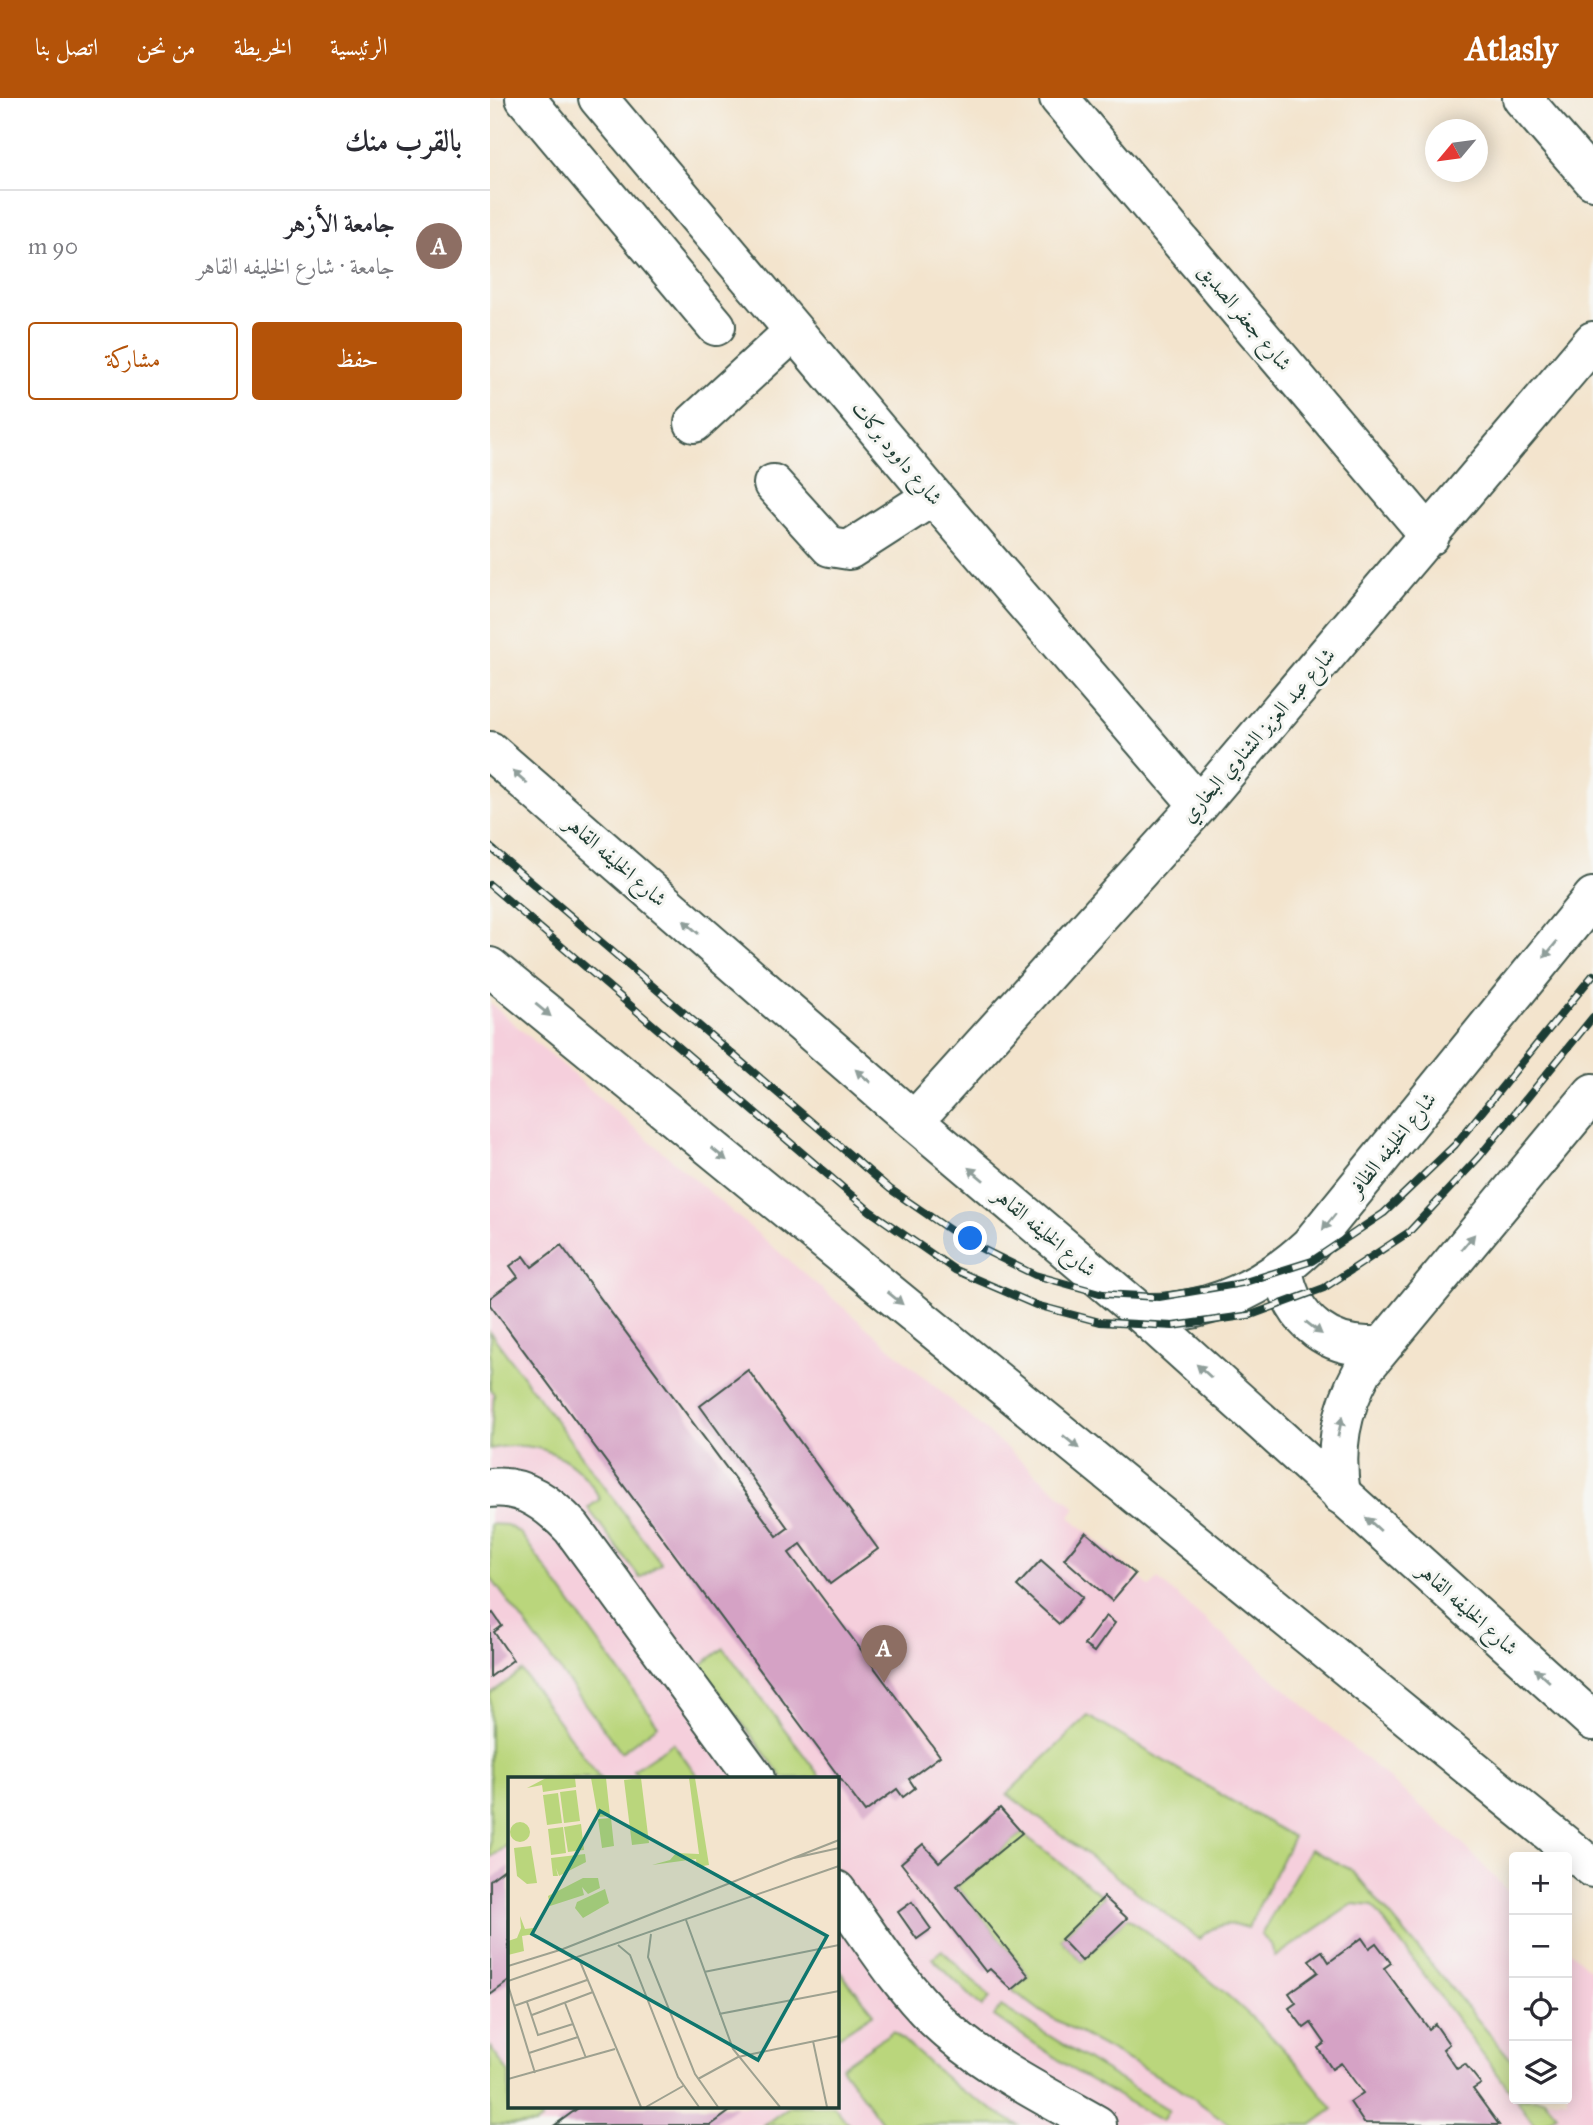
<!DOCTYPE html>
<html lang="ar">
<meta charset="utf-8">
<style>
:root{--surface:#fff;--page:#f2f2f3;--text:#2b2b33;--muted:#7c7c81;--line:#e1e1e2;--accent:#b45309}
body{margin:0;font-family:"IM FELL Great Primer",Amiri,serif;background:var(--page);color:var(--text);direction:rtl}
.controls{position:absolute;right:21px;bottom:21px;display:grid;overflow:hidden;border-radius:7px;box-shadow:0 4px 18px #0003}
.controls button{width:63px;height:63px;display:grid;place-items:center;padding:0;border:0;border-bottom:2px solid var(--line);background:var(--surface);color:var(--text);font:35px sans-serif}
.compass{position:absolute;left:935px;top:21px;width:63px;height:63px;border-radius:50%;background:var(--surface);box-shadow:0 4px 18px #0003;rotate:241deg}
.you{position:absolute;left:481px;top:1141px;width:24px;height:24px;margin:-18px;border:5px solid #fff;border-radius:50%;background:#1a73e8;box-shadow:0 0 0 10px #1a73e833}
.badge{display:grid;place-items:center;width:46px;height:46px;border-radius:50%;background:var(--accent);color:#fff;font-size:23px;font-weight:700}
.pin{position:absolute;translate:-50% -58px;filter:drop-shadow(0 2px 4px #0008)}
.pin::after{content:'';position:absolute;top:37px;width:24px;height:21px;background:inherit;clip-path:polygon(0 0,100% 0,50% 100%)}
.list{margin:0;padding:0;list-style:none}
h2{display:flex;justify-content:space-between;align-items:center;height:91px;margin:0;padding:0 28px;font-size:30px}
h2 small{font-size:23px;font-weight:400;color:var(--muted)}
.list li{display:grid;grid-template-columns:46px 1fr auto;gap:21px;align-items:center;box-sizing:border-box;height:112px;padding:0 28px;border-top:2px solid var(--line)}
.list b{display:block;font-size:26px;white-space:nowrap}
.list p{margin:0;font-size:23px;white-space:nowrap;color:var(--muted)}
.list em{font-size:23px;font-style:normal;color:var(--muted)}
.actions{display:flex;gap:14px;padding:21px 28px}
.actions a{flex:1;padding:16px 0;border:2px solid var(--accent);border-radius:7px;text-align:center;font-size:24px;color:var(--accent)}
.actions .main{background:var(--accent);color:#fff}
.icon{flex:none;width:38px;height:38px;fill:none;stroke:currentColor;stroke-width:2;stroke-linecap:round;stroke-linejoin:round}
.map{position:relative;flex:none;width:1103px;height:2027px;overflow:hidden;direction:ltr}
header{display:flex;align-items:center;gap:42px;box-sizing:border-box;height:98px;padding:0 35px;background:var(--accent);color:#fff}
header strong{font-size:33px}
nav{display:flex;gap:38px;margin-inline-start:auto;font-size:24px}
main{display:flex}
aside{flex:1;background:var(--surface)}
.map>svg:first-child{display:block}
</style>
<header>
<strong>Atlasly</strong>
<nav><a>الرئيسية</a><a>الخريطة</a><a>من نحن</a><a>اتصل بنا</a></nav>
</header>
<main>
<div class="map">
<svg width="1103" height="2027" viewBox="0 0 1103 2027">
<rect width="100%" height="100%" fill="#f6f6f2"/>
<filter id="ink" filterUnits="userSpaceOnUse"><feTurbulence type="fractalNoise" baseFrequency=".0143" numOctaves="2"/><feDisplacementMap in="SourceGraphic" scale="14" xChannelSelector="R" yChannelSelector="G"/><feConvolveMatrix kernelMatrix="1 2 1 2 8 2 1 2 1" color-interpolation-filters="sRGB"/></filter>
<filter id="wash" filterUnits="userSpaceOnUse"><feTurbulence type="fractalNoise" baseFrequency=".00686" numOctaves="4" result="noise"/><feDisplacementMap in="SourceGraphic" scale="28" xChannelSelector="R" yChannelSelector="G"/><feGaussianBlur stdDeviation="1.57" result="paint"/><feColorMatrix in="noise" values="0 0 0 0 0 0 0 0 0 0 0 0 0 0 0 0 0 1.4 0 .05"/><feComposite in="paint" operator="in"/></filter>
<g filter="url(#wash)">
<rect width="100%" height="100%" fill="#f3e4cd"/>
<path fill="#f5cfdc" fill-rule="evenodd" d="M0,905L586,1410L580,1419L605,1441L660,1489L668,1481L963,1736L1024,1800V2001H1077V1850L1103,1874V2027H0ZM19,1680H346V2008H19Z"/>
<path fill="#bad67c" stroke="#6c8a58" stroke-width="2" d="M0,1234L171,1465L150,1480L98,1410L110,1401C87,1358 47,1340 0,1351L4,1296L0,1291Z
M0,1426L17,1427L31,1436L168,1627L131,1654L0,1479Z
M234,1550L331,1680H293L210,1568Z
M32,1573L110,1680H19V1746L0,1760V1596Z
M598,1618L803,1739L758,1830C738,1823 724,1826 709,1841L517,1696Z
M183,1645L209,1680H150L143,1672Z
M532,1735L614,1799L571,1841L592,1863L637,1820C716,1875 786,1933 843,2011L821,2027H740L688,1989L553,1915L522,1892L539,1878L467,1788Z
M820,1751L860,1771L868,1779L1024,1965V1998L883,1808L863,1806L785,1859L781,1846L771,1837Z
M452,1852L500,1899L492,1909L442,1860Z
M346,1869L384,1915L347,1939H346Z
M511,1908L679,2012L672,2023L588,1975L504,1918Z
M403,1933L466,1989L528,2027H394L351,1969Z
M0,1949L19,1975V2008H42L52,2021L44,2027H0Z
M1026,2001H1054L1067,2016L1052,2027H1045Z
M300,2008H344L359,2027H274Z"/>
<g id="blocks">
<path fill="#d5a2c5" d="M71,1147L287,1438L298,1430L210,1308L258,1272L388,1451L340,1486L311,1446L299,1455L450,1658L419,1681L425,1690L413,1699L407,1691L375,1714L0,1207V1200L28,1179L20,1168L34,1158L42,1169Z
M596,1434L645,1476L622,1503L574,1461Z
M551,1462L593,1499L569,1526L527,1488Z
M3,1515L12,1528L4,1534L23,1562L0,1579V1517Z
M616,1518L625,1525L604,1554L594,1547Z
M510,1710L532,1735L467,1788L539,1878L522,1892L500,1871L496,1874L411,1765L433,1746L449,1764Z
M19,1768V1883L0,1897V1782Z
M614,1799L637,1820L592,1863L571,1841Z
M422,1804L441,1831L427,1841L408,1814Z
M872,1840L879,1850L886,1845L901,1865L894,1870L939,1931L945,1926L959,1946L953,1951L967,1971L975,1966L991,1986L983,1991L1009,2027L874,2025L860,2004L873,1995L851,1965L842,1971L828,1950L835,1945L821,1925L814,1930L799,1910L806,1905L799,1895L828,1874L819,1862L832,1853L839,1864Z
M91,2008H247L221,2027H65Z"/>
</g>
</g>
<g filter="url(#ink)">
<use href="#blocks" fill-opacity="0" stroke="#3f564b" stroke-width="2"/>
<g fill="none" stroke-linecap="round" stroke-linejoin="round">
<defs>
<path id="minor" d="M35,0L226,228
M108,0L443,398L709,707
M569,0L940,438
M1032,0L1103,82
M204,325L304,233
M283,386L340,449L359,452L443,398
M424,1023L709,707L1103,243
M793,1172C802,1224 841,1254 893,1247
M651,1215C717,1217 772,1192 820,1147L1103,799
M0,1390C34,1386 60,1407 82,1430L265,1680
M851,1397C844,1350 850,1314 873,1272L1103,995
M346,1792C378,1835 407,1884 445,1921C491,1966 551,1995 607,2027"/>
<path id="major" d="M0,653L424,1023L651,1215L1103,1623
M0,869L1103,1770"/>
</defs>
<use href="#minor" stroke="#3f564b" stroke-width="42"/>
<use href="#major" stroke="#3f564b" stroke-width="42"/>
<use href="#minor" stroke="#fff" stroke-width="38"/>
<use href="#major" stroke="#fff" stroke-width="38"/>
<defs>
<path id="rail" d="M0,749L400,1091L476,1143L545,1177L613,1196L669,1199L752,1185L822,1163L894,1115L965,1047L1103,877
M0,787L380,1113L465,1172L546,1207L610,1224L683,1228L761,1217L834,1190L919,1134L989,1059L1103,919"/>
</defs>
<use href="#rail" stroke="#1f3d34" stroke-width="8"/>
<use href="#rail" stroke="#f6f6f2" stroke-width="5" stroke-dasharray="16" stroke-linecap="butt"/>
</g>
<defs><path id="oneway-solid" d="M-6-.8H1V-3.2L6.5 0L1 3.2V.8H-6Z" transform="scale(1.75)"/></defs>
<g fill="#8f9e9a">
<use href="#oneway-solid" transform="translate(30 679) rotate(-139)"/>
<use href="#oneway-solid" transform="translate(201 829) rotate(-139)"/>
<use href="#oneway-solid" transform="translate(1060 852) rotate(129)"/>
<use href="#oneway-solid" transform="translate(53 912) rotate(39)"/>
<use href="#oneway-solid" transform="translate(373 978) rotate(-139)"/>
<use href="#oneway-solid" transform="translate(229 1056) rotate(39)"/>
<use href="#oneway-solid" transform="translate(486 1076) rotate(-140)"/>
<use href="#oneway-solid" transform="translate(839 1124) rotate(129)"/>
<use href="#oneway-solid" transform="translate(978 1144) rotate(-50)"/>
<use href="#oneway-solid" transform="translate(405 1200) rotate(39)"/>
<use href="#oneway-solid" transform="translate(824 1230) rotate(38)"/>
<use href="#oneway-solid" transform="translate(714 1273) rotate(-138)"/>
<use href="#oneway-solid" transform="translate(850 1329) rotate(-78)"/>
<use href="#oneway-solid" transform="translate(581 1344) rotate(39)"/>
<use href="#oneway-solid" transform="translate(883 1426) rotate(-138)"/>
<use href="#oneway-solid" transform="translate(1052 1577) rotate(-138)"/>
</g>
</g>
<g text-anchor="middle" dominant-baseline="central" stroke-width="6" stroke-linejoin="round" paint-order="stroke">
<g font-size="21" fill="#1f3d34" stroke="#f6f6f2">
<text transform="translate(755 219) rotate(50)">شارع جعفر الصديق</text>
<text transform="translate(407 355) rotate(50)">شارع داوود بركات</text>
<text transform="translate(768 637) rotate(-49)">شارع عبد العزيز الشناوي البخاري</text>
<text transform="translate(126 763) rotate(41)">شارع الخليفه القاهر</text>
<text transform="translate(902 1046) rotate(-51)">شارع الخليفه الظافر</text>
<text transform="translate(555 1134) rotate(40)">شارع الخليفه القاهر</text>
<text transform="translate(978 1511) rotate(42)">شارع الخليفه القاهر</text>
</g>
</g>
<g transform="translate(18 1679)">
<rect width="331" height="331" fill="#f3e4cd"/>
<path d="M38,1H67L68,10L35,15L34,8L19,11ZM83,1H98L102,39L90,40ZM133,1L141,66L124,68L116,3ZM181,1H187L201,88L189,90L188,82L144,88L162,83L168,76L191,77ZM68,13L72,44L56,46L52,15ZM50,16L54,46L39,48L35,18ZM103,41L106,69L94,71L90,42ZM2 55a10 10 0 1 1 20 0a10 10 0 1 1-20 0ZM73,47L76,73L60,75L56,50ZM55,50L58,76L43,78L40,52ZM23,69L29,106L19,107L9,99L6,71ZM77,77L78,85L51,99L48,91L50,99H45L43,81ZM75,101H90L92,111L80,117L74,110L76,118L42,129L40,119ZM97,112L101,126L75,141L67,131L69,125ZM12,139L17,152L25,151L26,157L14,159L16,174L0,178V164L9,161L13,151Z" fill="#bad67c"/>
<path fill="none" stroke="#9ea190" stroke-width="2" d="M286,81L331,71M178,143L225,272L272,330M143,157L140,180L187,297L210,330M110,168L122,178L170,300L191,330M71,182L133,330M0,189L55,172L331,63M196,195L331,168M0,204L331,89M0,208L27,296M19,225L30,258L65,247M57,226L78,281M6,229L79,203M211,237L331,214M24,238L85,215M305,264L319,330M21,276L70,260M0,302L107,272M190,302L230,280L331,259M138,330L175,309"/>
<path fill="#0f766e" fill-opacity="0.15" stroke="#0f766e" stroke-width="3.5" d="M92,34L319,159L250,283L24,157Z"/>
<rect width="331" height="331" fill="none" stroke="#1f3d34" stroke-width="3.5"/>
</g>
</svg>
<div class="controls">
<button>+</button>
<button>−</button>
<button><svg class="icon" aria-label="locate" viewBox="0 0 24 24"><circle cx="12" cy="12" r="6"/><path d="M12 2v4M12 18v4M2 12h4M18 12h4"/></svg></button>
<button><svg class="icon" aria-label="layers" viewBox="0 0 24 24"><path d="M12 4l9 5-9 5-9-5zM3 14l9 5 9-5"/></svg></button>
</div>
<svg class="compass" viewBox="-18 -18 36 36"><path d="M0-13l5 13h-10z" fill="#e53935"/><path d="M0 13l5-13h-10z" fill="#7c7c81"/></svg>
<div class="you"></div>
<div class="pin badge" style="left:394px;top:1585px;background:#8d6e63">A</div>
</div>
<aside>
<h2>بالقرب منك<small></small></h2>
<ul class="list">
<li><span class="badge" style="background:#8d6e63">A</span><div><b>جامعة الأزهر</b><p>جامعة · شارع الخليفه القاهر</p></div><em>90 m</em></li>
</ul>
<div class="actions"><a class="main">حفظ</a><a>مشاركة</a></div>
</aside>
</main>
